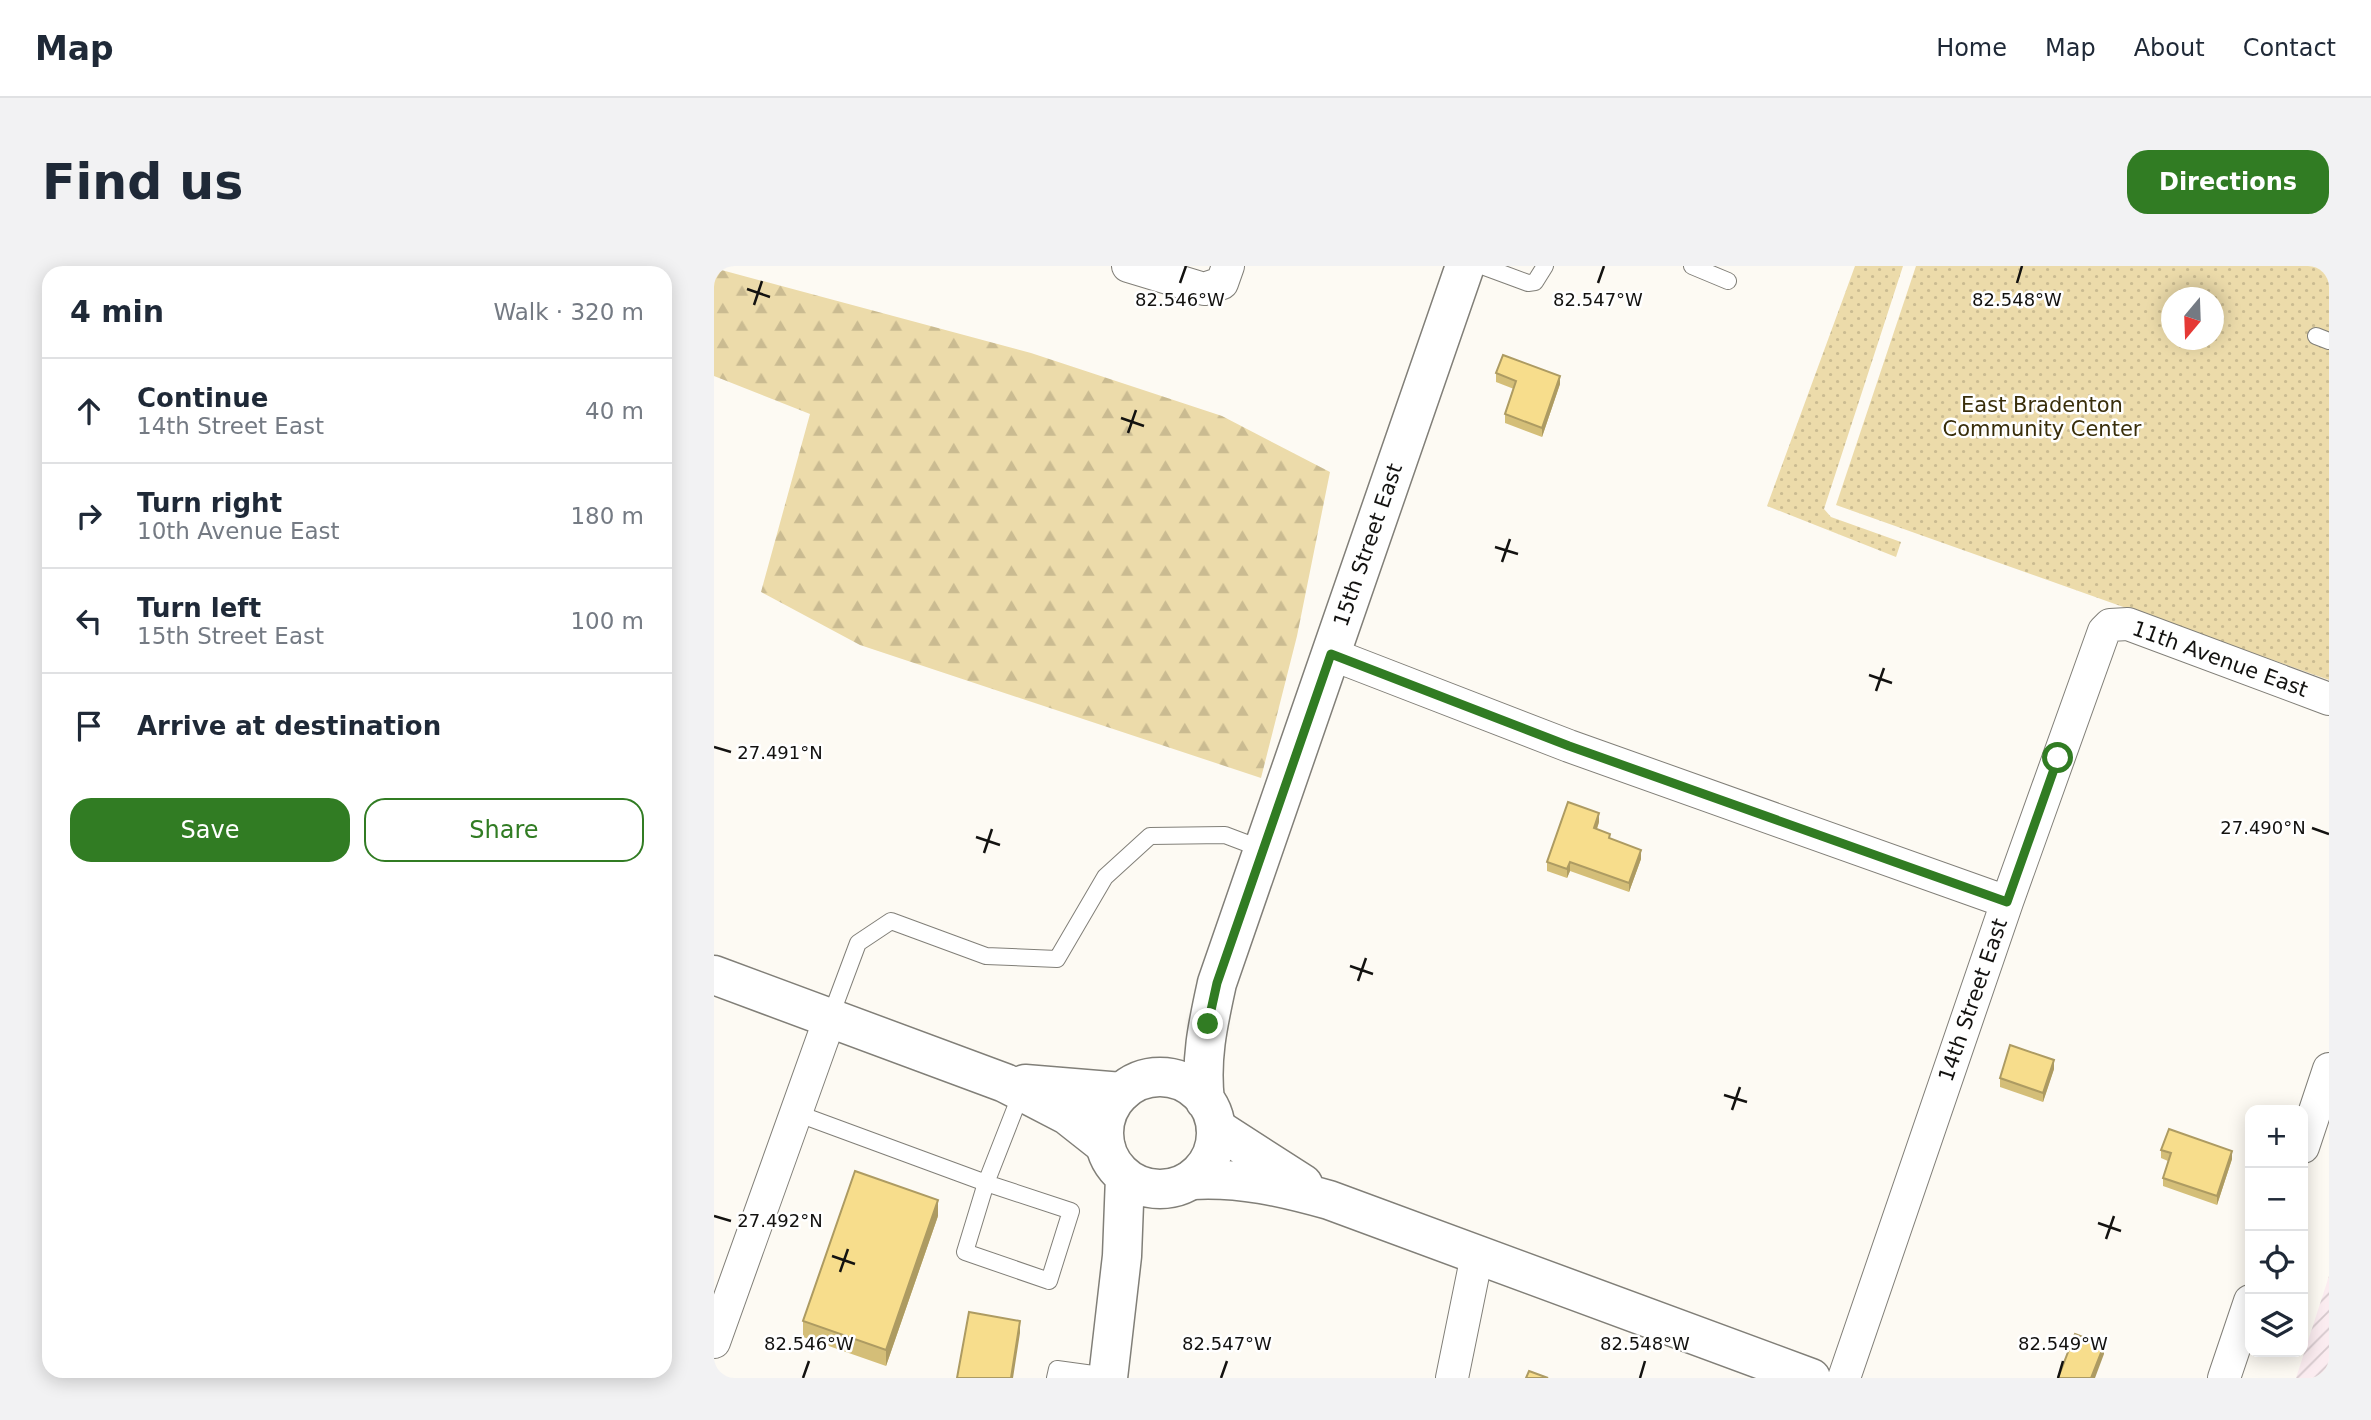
<!DOCTYPE html>
<meta charset="utf-8">
<style>
:root{--surface:#fff;--page:#f2f2f3;--text:#1f2937;--muted:#747a83;--line:#e0e1e3;--accent:#317c23}
body{margin:0;font-family:"DejaVu Sans",sans-serif;background:var(--page);color:var(--text)}
.controls{position:absolute;right:21px;bottom:21px;display:grid;overflow:hidden;border-radius:14px;box-shadow:0 4px 18px #0003}
.controls button{width:63px;height:63px;display:grid;place-items:center;padding:0;border:0;border-bottom:2px solid var(--line);background:var(--surface);color:var(--text);font:35px sans-serif}
.compass{position:absolute;left:1447px;top:21px;width:63px;height:63px;border-radius:50%;background:var(--surface);box-shadow:0 4px 18px #0003;rotate:199deg}
.stop{position:absolute;width:21px;height:21px;margin:-16px;border:5px solid #317c23;border-radius:50%;background:#fff}
.stop.end{background:#317c23;border-color:#fff;box-shadow:0 2px 7px #0008}
.list{margin:0;padding:0;list-style:none}
h2{display:flex;justify-content:space-between;align-items:center;height:91px;margin:0;padding:0 28px;font-size:30px}
h2 small{font-size:23px;font-weight:400;color:var(--muted)}
.list li{display:grid;grid-template-columns:46px 1fr auto;gap:21px;align-items:center;box-sizing:border-box;height:105px;padding:0 28px;border-top:2px solid var(--line)}
.list b{display:block;font-size:26px;white-space:nowrap}
.list p{margin:0;font-size:23px;white-space:nowrap;color:var(--muted)}
.list em{font-size:23px;font-style:normal;color:var(--muted)}
.actions{display:flex;gap:14px;padding:21px 28px}
.actions a{flex:1;padding:16px 0;border:2px solid var(--accent);border-radius:21px;text-align:center;font-size:24px;color:var(--accent)}
.actions .main{background:var(--accent);color:#fff}
.icon{flex:none;width:38px;height:38px;fill:none;stroke:currentColor;stroke-width:2;stroke-linecap:round;stroke-linejoin:round}
.map{position:relative;flex:none;width:1615px;height:1112px;overflow:hidden;border-radius:21px}
header{display:flex;align-items:center;gap:42px;box-sizing:border-box;height:98px;padding:0 35px;background:var(--surface);border-bottom:2px solid var(--line)}
header strong{font-size:33px}
nav{display:flex;gap:38px;margin-inline-start:auto;font-size:24px}
.intro{display:flex;align-items:center;justify-content:space-between;box-sizing:border-box;height:168px;padding:0 42px}
h1{margin:0;font-size:49px}
.button{padding:18px 32px;border-radius:21px;background:var(--accent);color:#fff;font-size:24px;font-weight:700}
main{display:flex;gap:42px;padding:0 42px}
aside{flex:1;background:var(--surface);border-radius:21px;box-shadow:0 4px 18px #0003}
.map>svg:first-child{display:block}
</style>
<header>
<strong>Map</strong>
<nav><a>Home</a><a>Map</a><a>About</a><a>Contact</a></nav>
</header>
<div class="intro"><h1>Find us</h1><a class="button">Directions</a></div>
<main>
<aside>
<h2>4 min<small>Walk · 320 m</small></h2>
<ul class="list">
<li><svg class="icon" aria-label="ahead" viewBox="0 0 24 24"><path d="M12 20V5M6 11l6-6 6 6"/></svg><div><b>Continue</b><p>14th Street East</p></div><em>40 m</em></li>
<li><svg class="icon" aria-label="right" viewBox="0 0 24 24"><path d="M7 20v-9h11M14 6l5 5-5 5"/></svg><div><b>Turn right</b><p>10th Avenue East</p></div><em>180 m</em></li>
<li><svg class="icon" aria-label="left" viewBox="0 0 24 24"><path d="M17 20v-9H6M10 6l-5 5 5 5"/></svg><div><b>Turn left</b><p>15th Street East</p></div><em>100 m</em></li>
<li><svg class="icon" aria-label="arrive" viewBox="0 0 24 24"><path d="M6 21V4h12l-3 4 3 4H6"/></svg><div><b>Arrive at destination</b></div></li>
</ul>
<div class="actions"><a class="main">Save</a><a>Share</a></div>
</aside>
<div class="map">
<svg width="1615" height="1112" viewBox="0 0 1615 1112">
<defs>
<pattern id="industrial-furrows" width="10" height="10" patternUnits="userSpaceOnUse" patternTransform="scale(1.75)"><rect width="10" height="10" fill="#fbecf0"/><path d="M-1 1l2-2M0 10L10 0M9 11l2-2" fill="none" stroke="#d6c9cd"/></pattern>
<pattern id="forest-firs" width="22" height="20" patternUnits="userSpaceOnUse" patternTransform="scale(1.75)"><rect width="22" height="20" fill="#ecdbaa"/><path d="M5 1l3.5 6h-7zM16 11l3.5 6h-7z" fill="#cabb91"/></pattern>
<pattern id="park-dots" width="8" height="8" patternUnits="userSpaceOnUse" patternTransform="scale(1.75)"><rect width="8" height="8" fill="#ecdbaa"/><path d="M2 2h.1M6 6h.1" fill="none" stroke="#cabb91" stroke-width="1.8" stroke-linecap="round"/></pattern>
</defs>
<rect width="100%" height="100%" fill="#fdfaf3"/>
<path fill="url(#industrial-furrows)" d="M1615,1010V1112H1582Z"/>
<path fill="url(#forest-firs)" d="M0,2L317,87L508,150L616,206L583,370L547,512L146,379L47,326L96,148L0,110Z"/>
<path fill="url(#park-dots)" fill-rule="evenodd" d="M1141,0H1189L1110,243L1117,251L1187,276L1182,291L1053,240Z
M1202,0H1615V414L1122,239ZM1458,32H1500V74H1458Z"/>
<g fill="none" stroke-linecap="round" stroke-linejoin="round">
<defs>
<path id="service" d="M768,0L814,17L821,16L831,0
M978,0L1014,15
M1602,70L1615,75
M116,752L144,677L177,655L272,690L343,693L391,611L436,570L511,569L548,583
M82,847L272,917L308,825
M272,917L357,945L335,1015L251,986Z
M341,1112L343,1103L394,1110"/>
<path id="minor" d="M414,0L490,23L508,17L514,0
M617,388L855,480L1293,636
M1589,881L1615,803
M0,1076L116,752
M738,1112L763,989
M1130,1112L1293,636L1390,365L1396,359L1414,358L1615,433
M1510,1112L1536,1035"/>
<path id="tertiary" d="M0,709L291,817L353,849L391,879
M311,818L408,826
M502,862L589,918
M477,914C526,911 568,921 615,934L1097,1112"/>
<path id="secondary" d="M390 867a56 56 0 1 1 112 0a56 56 0 1 1-112 0Z
M491,835C486,793 494,758 503,717L751,0
M394,1112L408,990L411,911"/>
</defs>
<use href="#service" stroke="#817f78" stroke-width="18"/>
<use href="#minor" stroke="#817f78" stroke-width="34"/>
<use href="#tertiary" stroke="#817f78" stroke-width="41"/>
<use href="#secondary" stroke="#817f78" stroke-width="41"/>
<use href="#service" stroke="#fff" stroke-width="16"/>
<use href="#minor" stroke="#fff" stroke-width="32"/>
<use href="#tertiary" stroke="#fff" stroke-width="38"/>
<use href="#secondary" stroke="#fff" stroke-width="38"/>
</g>
<path fill="#d4be78" d="M782,107L846,118L828,171L791,157V148L800,123L782,116Z
M885,556L883,563L927,593L915,626L856,605L853,612L833,605V596Z
M1340,803L1329,836L1286,821V812Z
M1447,884L1518,893L1503,939L1449,920V912L1454,895L1447,892Z
M224,950L172,1100L89,1071V1055Z"/>
<path fill="#ad9b62" d="M846,110V118L828,171V162Z
M885,547V556L880,571V562Z
M927,584V593L915,626V617Z
M856,596V605L853,612V603Z
M1340,794V803L1329,836V827Z
M1518,885V893L1503,939V930Z
M224,934V950L172,1100V1084Z
M306,1055V1067L299,1112H297Z
M1390,1079V1088L1381,1112H1377Z"/>
<path fill="#f7dd8c" stroke="#ad9b62" stroke-width="2" d="M789,89L846,110L828,162L791,148L802,115L782,107Z
M854,536L885,547L880,562L896,568L895,572L927,584L915,617L856,596L853,603L833,596Z
M1296,779L1340,794L1329,827L1286,812Z
M1455,863L1518,885L1503,930L1449,912L1457,887L1447,884Z
M141,905L224,934L172,1084L89,1055Z
M255,1046L306,1055L297,1112H243Z
M1361,1068L1390,1079L1377,1112H1344Z
M815,1105L834,1112H812Z"/>
<g fill="none" stroke-linecap="round" stroke-linejoin="round">
<path stroke="#317c23" stroke-width="9" d="M494,758L503,717L617,388L855,480L1293,636L1344,492"/>
</g>
<path fill="none" stroke="#131210" stroke-width="2.5" d="M466,17L472,0M884,17L890,0M1303,17L1308,0M33,23L56,31M40,39L48,15M407,152L430,160M414,167L422,144M781,281L804,288M788,296L796,273M1155,409L1178,417M1162,425L1170,402M0,481L17,486M1598,562L1615,568M262,571L286,579M270,587L278,563M636,700L659,708M644,715L652,692M1010,829L1033,836M1018,844L1026,821M0,950L17,955M1384,957L1407,965M1392,973L1400,950M118,990L141,998M126,1006L134,983M89,1112L95,1095M507,1112L513,1095M926,1112L931,1095M1344,1112L1349,1095"/>
<g text-anchor="middle" dominant-baseline="central" stroke-width="5" stroke-linejoin="round" paint-order="stroke">
<g font-size="21" fill="#392e0a" stroke="#fff">
<text x="1328" y="139">East Bradenton<tspan x="1328" dy="24">Community Center</tspan></text>
</g>
<g font-size="21" fill="#131210" stroke="#fff">
<text transform="translate(654 279) rotate(-71)">15th Street East</text>
<text transform="translate(1506 393) rotate(20)">11th Avenue East</text>
<text transform="translate(1259 734) rotate(-71)">14th Street East</text>
</g>
</g>
<g font-size="18" text-anchor="middle" fill="#131210" stroke="#fff" stroke-width="5" stroke-linejoin="round" paint-order="stroke">
<text x="466" y="40">82.546°W</text>
<text x="884" y="40">82.547°W</text>
<text x="1303" y="40">82.548°W</text>
<text x="66" y="493">27.491°N</text>
<text x="1549" y="568">27.490°N</text>
<text x="66" y="961">27.492°N</text>
<text x="95" y="1084">82.546°W</text>
<text x="513" y="1084">82.547°W</text>
<text x="931" y="1084">82.548°W</text>
<text x="1349" y="1084">82.549°W</text>
</g>
</svg>
<div class="controls">
<button>+</button>
<button>−</button>
<button><svg class="icon" aria-label="locate" viewBox="0 0 24 24"><circle cx="12" cy="12" r="6"/><path d="M12 2v4M12 18v4M2 12h4M18 12h4"/></svg></button>
<button><svg class="icon" aria-label="layers" viewBox="0 0 24 24"><path d="M12 4l9 5-9 5-9-5zM3 14l9 5 9-5"/></svg></button>
</div>
<svg class="compass" viewBox="-18 -18 36 36"><path d="M0-13l5 13h-10z" fill="#e53935"/><path d="M0 13l5-13h-10z" fill="#747a83"/></svg>
<div class="stop" style="left:1344px;top:492px"></div>
<div class="stop end" style="left:494px;top:758px"></div>
</div>
</main>
